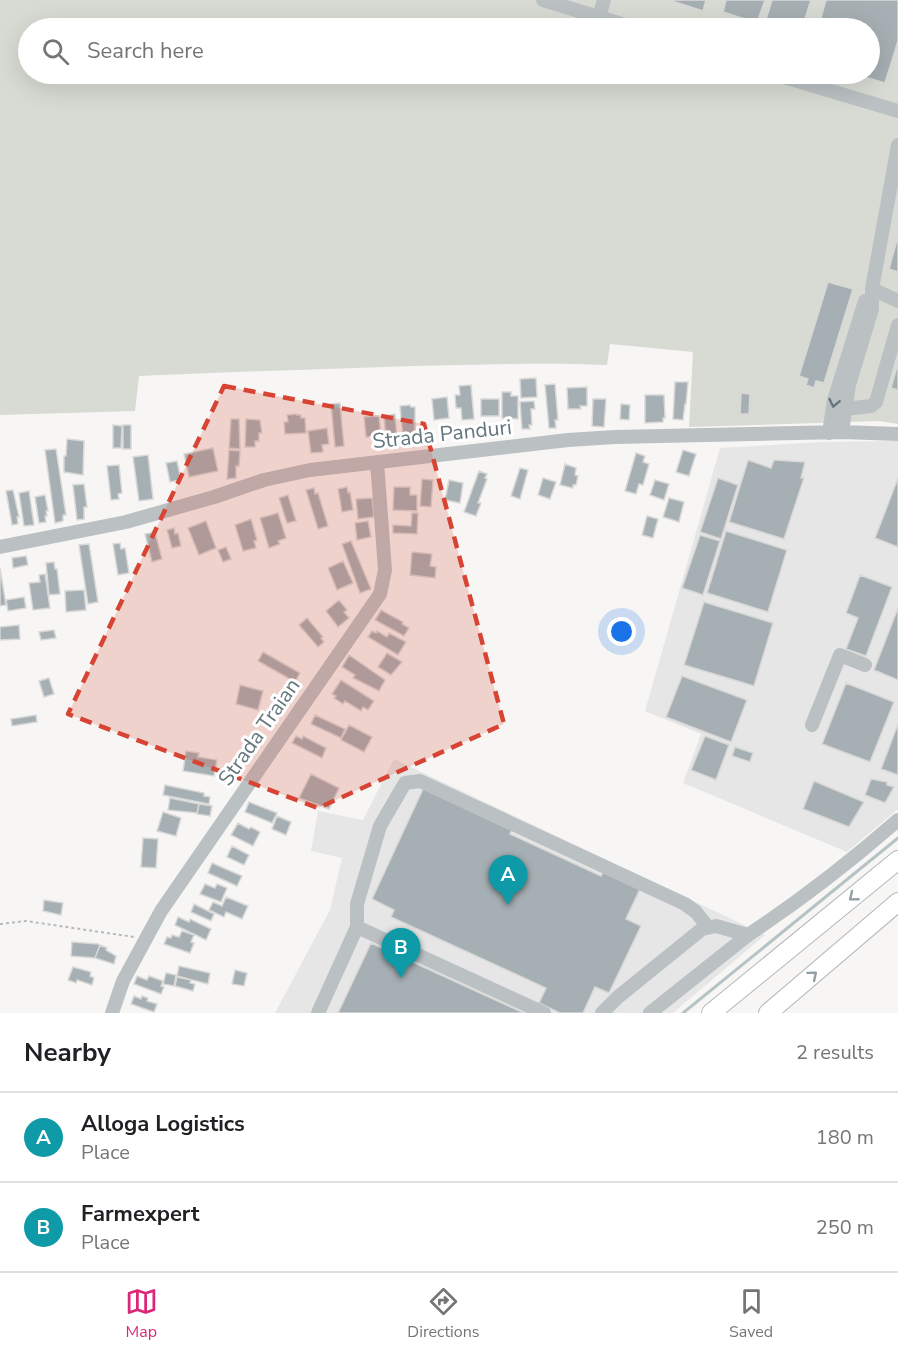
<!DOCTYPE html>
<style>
:root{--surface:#fff;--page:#f6f6f6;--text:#202124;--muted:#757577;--line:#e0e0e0;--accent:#db2777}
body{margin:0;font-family:"Nunito Sans",sans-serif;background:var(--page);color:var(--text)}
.you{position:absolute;left:622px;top:632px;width:21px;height:21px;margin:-15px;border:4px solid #fff;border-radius:50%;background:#1a73e8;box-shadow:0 0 0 9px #1a73e833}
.badge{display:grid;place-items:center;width:39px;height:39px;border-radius:50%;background:var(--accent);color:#fff;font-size:20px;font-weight:700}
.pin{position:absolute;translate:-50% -50px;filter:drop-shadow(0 2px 3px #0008)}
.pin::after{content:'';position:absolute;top:32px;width:21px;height:18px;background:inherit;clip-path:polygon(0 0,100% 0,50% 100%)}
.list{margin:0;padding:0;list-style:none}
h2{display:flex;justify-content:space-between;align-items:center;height:78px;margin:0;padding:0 24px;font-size:26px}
h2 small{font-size:20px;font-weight:400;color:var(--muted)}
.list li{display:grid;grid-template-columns:39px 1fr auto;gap:18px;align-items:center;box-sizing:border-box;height:90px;padding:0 24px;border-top:2px solid var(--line)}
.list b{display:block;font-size:22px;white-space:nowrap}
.list p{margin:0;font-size:20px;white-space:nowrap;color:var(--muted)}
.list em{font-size:20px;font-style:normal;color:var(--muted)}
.icon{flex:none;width:33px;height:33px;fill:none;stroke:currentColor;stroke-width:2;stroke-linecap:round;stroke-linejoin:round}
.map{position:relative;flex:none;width:898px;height:1013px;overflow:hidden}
.search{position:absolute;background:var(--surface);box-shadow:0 6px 24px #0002;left:18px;right:18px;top:18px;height:66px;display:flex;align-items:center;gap:15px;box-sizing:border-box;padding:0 21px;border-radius:33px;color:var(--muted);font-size:22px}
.sheet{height:258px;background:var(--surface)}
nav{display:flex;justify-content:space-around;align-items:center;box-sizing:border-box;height:84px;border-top:2px solid var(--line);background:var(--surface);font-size:16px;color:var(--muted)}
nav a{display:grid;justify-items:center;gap:3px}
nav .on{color:var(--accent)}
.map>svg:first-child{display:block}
</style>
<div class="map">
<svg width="898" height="1013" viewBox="0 0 898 1013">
<rect width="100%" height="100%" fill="#f7f6f4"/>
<path fill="#e5e6e5" d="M898,441V809L847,852L683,783L701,734L645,711L720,448L821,442Z
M394,759L765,935L673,1013H275L330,910L342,858L311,851L318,811L363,820Z"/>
<path fill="#d7dbd3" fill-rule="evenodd" d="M0,0H898V424L879,421L689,427L693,352L610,344L607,365C542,362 477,365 412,366C321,369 230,372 139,376L135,411L0,415ZM28,28H870V74H28Z"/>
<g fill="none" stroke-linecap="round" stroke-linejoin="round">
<path stroke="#b6c3c6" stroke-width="3" d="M683,1013L898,838"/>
</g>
<path fill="#a6afb3" stroke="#d8d8d7" stroke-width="1.5" d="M669,0H706L703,11Z
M726,0H765L757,23L723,12Z
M772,0H811L802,28H773L764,26Z
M826,0H898V41L885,83L854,74H870V28H818Z
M898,236V272L889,269Z
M828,282L853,289L824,383L816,381L814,388L806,385L808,379L799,376Z
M898,363V390L891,388Z
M536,378L537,397L521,398L520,379Z
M675,382H688L686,404H685L683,420L673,419Z
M555,384L558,420H555L556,428H549L545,385Z
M471,385L474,419L462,420L461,408H456L455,395H460L459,386Z
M587,387V406H580L581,409H568L567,388Z
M502,392H511V396H518V419L502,418Z
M741,393L750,394L749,414H740Z
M645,395H664L665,418H663V422L645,423Z
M447,397L449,418L434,420L432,399Z
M481,399H499V416H481Z
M593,399H606L604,427L592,426Z
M534,401L535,409H531L532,425H529L530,429H522L520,402Z
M340,403L344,446L335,447L331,404Z
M621,404L630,405L629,420L620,419Z
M410,405L411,407H415V438L403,439L400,406Z
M297,414V415H301V418H305L306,433L285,434L284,422H288L287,415Z
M395,414L397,438L386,439L384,416Z
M379,416L381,436L366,437L364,417Z
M231,419H239L240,449L229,448Z
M246,419L260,420L262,433H259V441H255V447H245Z
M113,425L122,426L121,448H113Z
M123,425H131V449H123Z
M327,428L329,444L322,445L323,452L311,453L308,431Z
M67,439L84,441L83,475L64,472V456H66Z
M213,448L218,471L189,477L184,454Z
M56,449L66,515H63V521L55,523L45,450Z
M229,450L240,451L239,466H236V478L227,479Z
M683,450L696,454L689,476L676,472Z
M636,453L645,456L643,462L649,464L643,485L639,484L636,494L625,491Z
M148,455L153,499L139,501L133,457Z
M748,460L771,468L774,460L805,462L801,478H804L784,539L729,522Z
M177,461L181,480L170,482L166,463Z
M565,464L576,468L575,475L578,476L576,485H573V488L560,485Z
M119,465L122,493L118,494L119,499L111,500L107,466Z
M520,468L528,470L520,499L511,496Z
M479,471L487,474L485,478L487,479L478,503H481L476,516L464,512Z
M543,478L556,482L550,499L538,495Z
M718,478L738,485L721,539L700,532Z
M898,478V547L875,538Z
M422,479L433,480L431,507L420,506Z
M449,480L463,483L460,503L445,500Z
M655,480L669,484L664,500L650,495Z
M84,484L87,507H84V519L77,520L73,485Z
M347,487L348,493L350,492L353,510L342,512L338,489Z
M394,487H410V495H417V511L393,510Z
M314,488L315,494L318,493L328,526L318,529L306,490Z
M13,490L19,517H17L18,524L12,525L6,491Z
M29,491L34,525L24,526L19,493Z
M45,495L48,511H46L47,516H45L46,522L39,523L35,497Z
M288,495L296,521L287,523L279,498Z
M372,498L374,517L358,519L356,499Z
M669,498L684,502L679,522L663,517Z
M278,513L286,538L278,541L280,544L269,548L260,518Z
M412,513H418L417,534L393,533V525L411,526Z
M647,516L658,519L653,538L642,535Z
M251,519L257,540L254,541L256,548L243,551L235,525Z
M206,521L216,548L199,555L188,528Z
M368,521L371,537L357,540L355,523Z
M174,528L175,534L178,533L181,546L172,548L167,530Z
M726,531L787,550L768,612L707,593Z
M155,532L162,559L152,562L145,534Z
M700,535L720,541L703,595L682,588Z
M351,541L371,589L360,593L342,544Z
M120,543L121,549L125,548L129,573L118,575L113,544Z
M89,544L98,602L88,604L79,545Z
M226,547L231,559L223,562L218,550Z
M412,552L432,554L430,566L436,567L435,578L410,575Z
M26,556L28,565L13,568L12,558Z
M343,561L353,583L337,590L328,568Z
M54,562L55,569H57L60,594L49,595L46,563Z
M0,568L6,605L0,606Z
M45,574L50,608L33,610L29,583L40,582L39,575Z
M860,575L892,587L866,656L846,649L858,618L846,613Z
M84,590L86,610L66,612L65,591Z
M24,597L26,608L8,611L6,600Z
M339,600L347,610L344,612L349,618L338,627L326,611Z
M704,602L773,623L754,686L684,665Z
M898,608V680L874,670Z
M381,610L403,622L402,624L409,628L404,636L375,620Z
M307,618L323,637L321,638L324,642L318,647L299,625Z
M19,625L20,639L0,640V627Z
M54,630L56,638L41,640L39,632Z
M372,631L376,633L377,631L387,637L389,633L406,642L398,655L368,637Z
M263,652L300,673L295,682L258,661Z
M387,653L402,662L391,675L378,667Z
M349,655L385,680L379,691L353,678L355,675L342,667Z
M682,676L747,700L731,742L666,717Z
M49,678L54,694L44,697L39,681Z
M341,680L374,701L368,710L363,707L361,711L345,701L343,704L334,698L336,696L332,694Z
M846,683L894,702L870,762L822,744Z
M240,685L263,691L258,710L236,704Z
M36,715L37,722L12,726L11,719Z
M315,715L345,729L341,738L311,724Z
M898,724V775L881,769Z
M349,725L372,737L364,752L341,740Z
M296,736L302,739L303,736L326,748L322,758L292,743Z
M705,736L729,745L716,780L691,770Z
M735,747L753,753L750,762L732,756Z
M186,751L199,753L198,757L217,760L214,776L183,771Z
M311,774L339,788L329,809L299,798Z
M871,779L887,782V785L894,787L885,803L865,795Z
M814,781L864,802L849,827L803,809Z
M165,785L204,793V796L210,797L209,804L163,795Z
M424,787L513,828L510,834L601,876L604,870L641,887L626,919L641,926L609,993L595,987L583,1013H560L539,1003L546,988L391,917L394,910L372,899Z
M170,798L199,804L197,813L168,810Z
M249,802L277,813L272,823L245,812Z
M199,804L212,806L210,816L197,814Z
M163,812L181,818L176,836L157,831Z
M277,816L291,822L286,835L272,829Z
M238,823L249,829L251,827L260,832L253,846L231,835Z
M143,838L158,839L156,868L141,867Z
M232,846L249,855L244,865L227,857Z
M212,863L242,876L237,886L208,873Z
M205,884L215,888L217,884L227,888L221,902L200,894Z
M226,897L248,906L242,919L226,912L224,917L209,910L213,902L222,906Z
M44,900L63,903L61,915L43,911Z
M194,904L214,914L211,921L191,912Z
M178,917L189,922L190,919L211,929L206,940L175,925Z
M182,931L194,935L191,942L194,943L190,953L164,944L167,937L171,938L172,935L179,937Z
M72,942L98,944L100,945L95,958L71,956Z
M371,943L524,1013H338Z
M100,945L107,948L106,950L116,956L114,964L95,958Z
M179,966L210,973L208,984L177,976Z
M73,967L91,972L90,976L94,978L92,985L77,980L76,983L68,980Z
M235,970L247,973L244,986L232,984Z
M166,973L176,975L174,986L163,984Z
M137,976L147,980L149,976L163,981L161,986L164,987L161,994L134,984Z
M177,977L191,980L190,983L195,984L193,991L175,986Z
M134,996L141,999L142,996L148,998L147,1001L157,1004L154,1012L131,1004Z"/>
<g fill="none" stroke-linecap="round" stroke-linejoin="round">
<defs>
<path id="major" d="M711,1013L898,860
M768,1013L898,902"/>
</defs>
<use href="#major" stroke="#b2b7ba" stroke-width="20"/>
<path stroke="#b6babc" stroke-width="2" stroke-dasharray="3 3" stroke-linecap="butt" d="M0,924L26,921L134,937"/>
<path stroke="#bbc1c3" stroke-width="14" d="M543,0L635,28
M599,17L604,0
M774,74L898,111
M872,289L898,301
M845,409L871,406L876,402L898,325
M842,432L849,385L872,309V289L898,145
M829,433L834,400L865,301
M0,547L126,522L214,497L264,480L310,470L568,440L615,437L842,432L898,434
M812,725L840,655L865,665
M357,927L544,1013
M112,1013L123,981L161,911L380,594L385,570L377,462
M318,1013L357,927V904L380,826L405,783L420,781L685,904L696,912L707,926
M602,1013L618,997L702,929L716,926L748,935C801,900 850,862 898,820
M650,1013L748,935"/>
<use href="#major" stroke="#fff" stroke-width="18"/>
</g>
<defs><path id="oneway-chevron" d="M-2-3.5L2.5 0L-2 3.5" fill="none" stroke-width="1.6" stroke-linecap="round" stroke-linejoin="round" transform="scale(1.5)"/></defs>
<use stroke="#64767d" href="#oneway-chevron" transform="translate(834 403) rotate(102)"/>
<g stroke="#929fa4">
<use href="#oneway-chevron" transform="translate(853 897) rotate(141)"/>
<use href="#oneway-chevron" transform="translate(813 975) rotate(-40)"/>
</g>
<path fill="#d74434" fill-opacity="0.2" stroke="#d74434" stroke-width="4.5" stroke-dasharray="12 8" stroke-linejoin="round" d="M224,386L424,424L504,724L318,808L68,714Z"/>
<g text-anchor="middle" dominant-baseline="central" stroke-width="6" stroke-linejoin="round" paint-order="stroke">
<g font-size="21" fill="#64767d" stroke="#fff">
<text transform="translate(442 434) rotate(-6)">Strada Panduri</text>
<text transform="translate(259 732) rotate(-55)">Strada Traian</text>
</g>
</g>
</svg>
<div class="you"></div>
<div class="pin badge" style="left:508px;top:905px;background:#0f9aa8">A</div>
<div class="pin badge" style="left:401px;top:978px;background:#0f9aa8">B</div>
<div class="search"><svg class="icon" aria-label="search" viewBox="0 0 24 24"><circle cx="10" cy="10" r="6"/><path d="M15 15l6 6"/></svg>Search here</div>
</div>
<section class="sheet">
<h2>Nearby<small>2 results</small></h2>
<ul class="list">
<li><span class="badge" style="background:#0f9aa8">A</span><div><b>Alloga Logistics</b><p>Place</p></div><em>180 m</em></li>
<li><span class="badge" style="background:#0f9aa8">B</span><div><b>Farmexpert</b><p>Place</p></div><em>250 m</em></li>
</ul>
</section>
<nav>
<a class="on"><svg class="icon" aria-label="map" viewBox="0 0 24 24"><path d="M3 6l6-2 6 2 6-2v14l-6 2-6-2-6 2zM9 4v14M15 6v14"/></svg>Map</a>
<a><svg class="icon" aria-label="directions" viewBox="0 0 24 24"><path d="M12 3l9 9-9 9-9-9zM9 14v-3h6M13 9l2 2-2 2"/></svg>Directions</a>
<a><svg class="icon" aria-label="saved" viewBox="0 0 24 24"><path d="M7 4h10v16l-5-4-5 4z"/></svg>Saved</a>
</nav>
